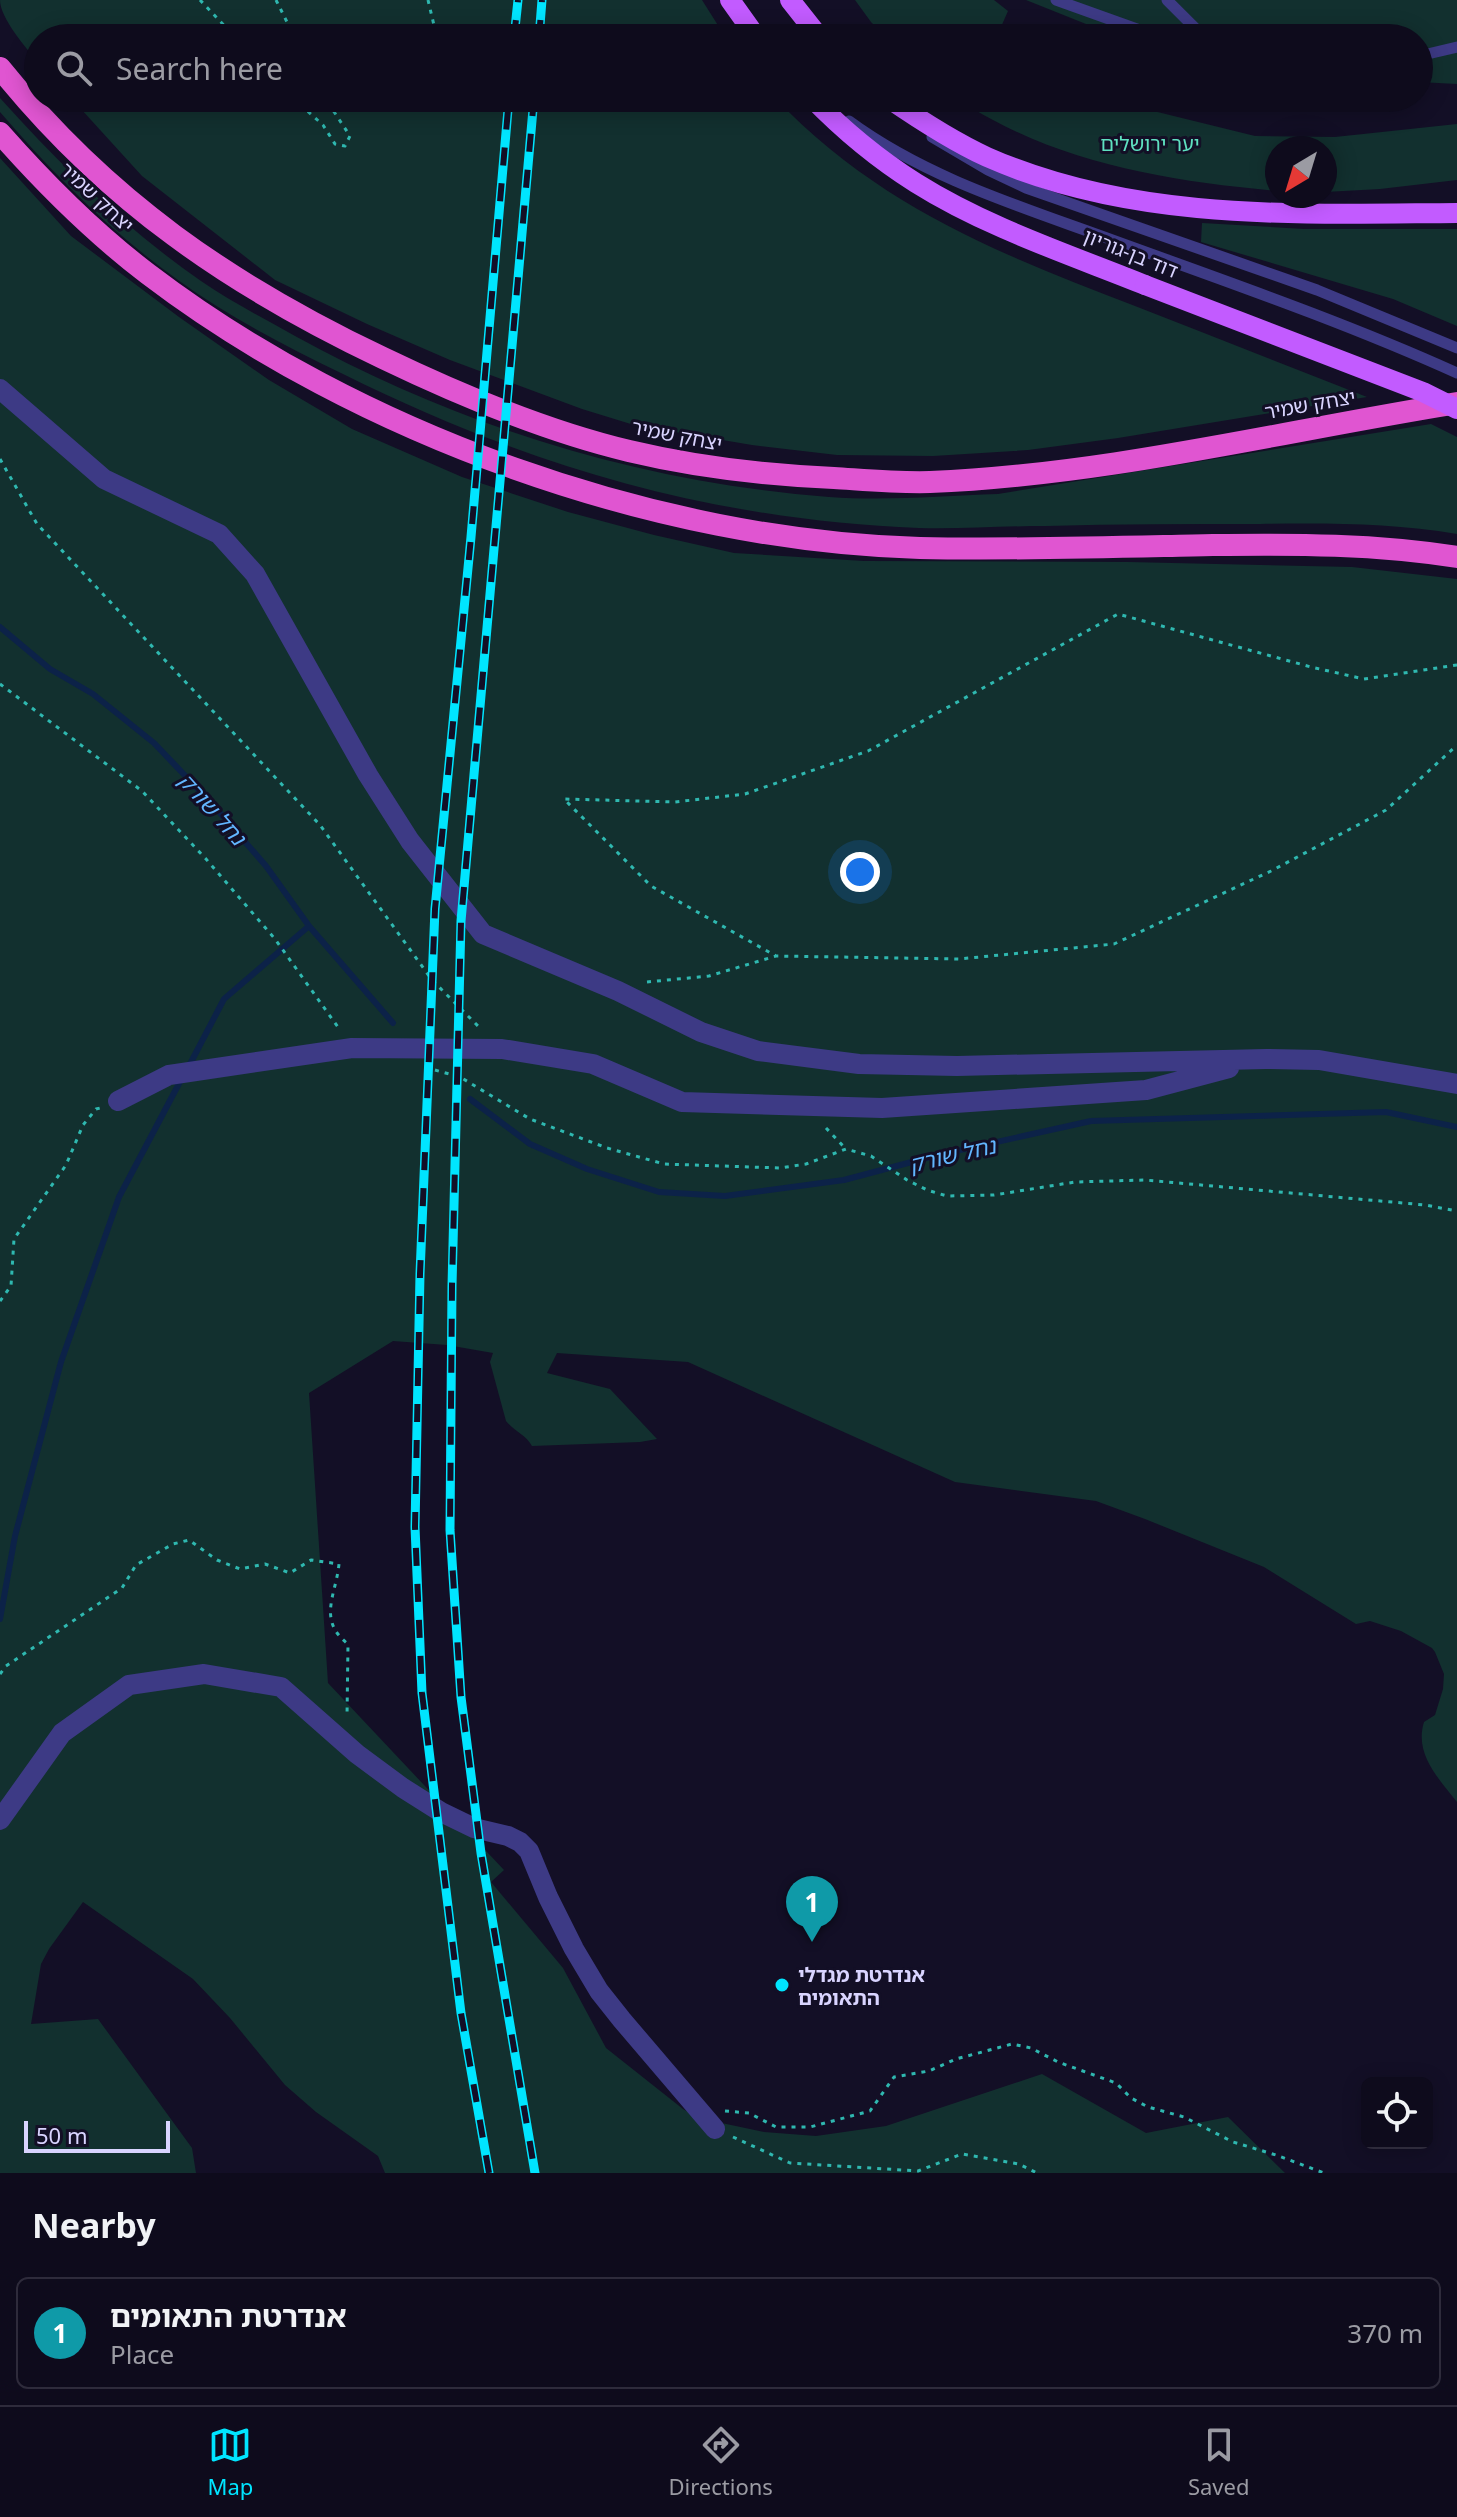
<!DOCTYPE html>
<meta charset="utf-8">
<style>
:root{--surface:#0e0b1c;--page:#171425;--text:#f1f3f6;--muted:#9b9ba3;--line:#2e2b3b;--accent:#00e5ff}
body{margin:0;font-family:"Noto Sans","Noto Sans Hebrew",sans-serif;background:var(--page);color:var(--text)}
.controls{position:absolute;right:24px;bottom:24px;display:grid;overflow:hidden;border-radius:12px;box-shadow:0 4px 20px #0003}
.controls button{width:72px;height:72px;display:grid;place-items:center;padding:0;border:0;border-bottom:2px solid var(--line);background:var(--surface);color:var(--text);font:40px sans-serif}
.compass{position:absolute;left:1265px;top:136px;width:72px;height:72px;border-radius:50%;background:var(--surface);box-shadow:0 4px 20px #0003;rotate:218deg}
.scale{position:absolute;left:24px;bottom:20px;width:146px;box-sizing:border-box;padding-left:8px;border:4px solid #d9d4ff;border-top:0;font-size:22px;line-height:28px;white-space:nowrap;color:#d9d4ff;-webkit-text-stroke:6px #130f26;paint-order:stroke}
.you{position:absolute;left:860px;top:872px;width:28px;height:28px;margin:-20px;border:6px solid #fff;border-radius:50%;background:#1a73e8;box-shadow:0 0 0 12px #1a73e833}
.badge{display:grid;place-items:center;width:52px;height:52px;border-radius:50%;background:var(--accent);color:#fff;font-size:26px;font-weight:700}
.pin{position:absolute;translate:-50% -66px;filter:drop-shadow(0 2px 4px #0008)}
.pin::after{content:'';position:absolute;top:42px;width:28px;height:24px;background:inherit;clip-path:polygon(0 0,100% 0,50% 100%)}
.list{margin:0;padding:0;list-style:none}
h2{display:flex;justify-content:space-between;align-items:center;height:104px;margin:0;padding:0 32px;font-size:34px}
h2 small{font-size:26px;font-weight:400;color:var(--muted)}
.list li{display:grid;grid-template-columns:52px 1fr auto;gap:24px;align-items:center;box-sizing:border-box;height:112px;margin:0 16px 16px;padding:0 16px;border:2px solid var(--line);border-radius:12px}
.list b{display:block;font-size:30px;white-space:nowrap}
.list p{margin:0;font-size:26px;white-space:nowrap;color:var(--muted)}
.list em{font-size:26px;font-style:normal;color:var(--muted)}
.icon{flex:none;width:44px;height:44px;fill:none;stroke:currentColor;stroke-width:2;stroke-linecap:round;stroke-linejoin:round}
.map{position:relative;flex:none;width:1457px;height:2173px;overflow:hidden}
.search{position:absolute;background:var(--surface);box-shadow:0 4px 20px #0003;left:24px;right:24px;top:24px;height:88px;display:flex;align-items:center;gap:20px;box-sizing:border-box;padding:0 28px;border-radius:44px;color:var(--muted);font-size:30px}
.sheet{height:232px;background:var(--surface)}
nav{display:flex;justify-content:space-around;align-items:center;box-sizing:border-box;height:112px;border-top:2px solid var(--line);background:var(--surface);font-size:22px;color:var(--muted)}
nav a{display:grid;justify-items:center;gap:4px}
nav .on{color:var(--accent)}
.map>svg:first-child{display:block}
</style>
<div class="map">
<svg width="1457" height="2173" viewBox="0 0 1457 2173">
<rect width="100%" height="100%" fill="#130f26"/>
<path fill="#12302f" d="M0,0H702L726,38H38V62C26,48 0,18 0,0Z
M855,0H994L1008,11L997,36L1000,38H887L871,22Z
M1026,0H1457V84L1419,82V38H1121Z
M0,98C60,165 126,229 201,281C230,301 263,318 295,336C461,427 639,482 829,497C885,501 943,496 998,494L1431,424L1457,437V534C1392,523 1326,523 1260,524C1189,524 1117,524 1046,526C1004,526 961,529 919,528C712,520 528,466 343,374C287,347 229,317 178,280C112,233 53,174 0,112Z
M71,98H775C878,206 999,254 1135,306C1212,336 1290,367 1367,397L1118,438L1028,450L933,456L837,455L752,445L634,425L582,409L450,360L367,324L275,280L142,176Z
M956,98H1114L1125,104L1255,136L1335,137L1457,124V180L1380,189L1325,192V148H1277V191C1179,182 1080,167 993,120C981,113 967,107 956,98Z
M0,158L71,236L179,317L269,380L352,429L462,477L568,512L654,535L734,553L864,561L1128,562L1352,567L1457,579V1802C1439,1779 1414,1754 1424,1722L1435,1715L1443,1689L1444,1674L1435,1652L1432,1648L1401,1631L1370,1621L1356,1624L1264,1567L1145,1519L1096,1501L955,1482L688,1362L557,1353L547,1373L610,1389L657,1439L640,1442L532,1446C526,1435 514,1431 506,1421L490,1362L493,1353L447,1345L393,1341L309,1393L328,1683L504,1870L491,1882L563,1968L606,2048L683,2109L698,2118L764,2132L816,2136L886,2126L1042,2074L1146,2133L1228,2117L1285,2173H385L378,2156L316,2112L285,2085L230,2018L193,1979L83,1902L49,1949L41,1964L31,2024L98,2019L192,2148L196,2173H0Z
M1202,223L1304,229H1457V326L1393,299L1201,242Z"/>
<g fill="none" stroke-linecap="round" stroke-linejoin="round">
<path stroke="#0c2248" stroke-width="6" d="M0,627L50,669L93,694L154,743L214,806L266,866L309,926L393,1023
M189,1066L224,999L309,926
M470,1099L530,1144L587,1169L659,1192L725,1196L844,1180L938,1155L1091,1121L1386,1112L1457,1127
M0,1619L15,1536L61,1362L119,1197L183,1076"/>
<path stroke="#2fb8b0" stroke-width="3" stroke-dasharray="4 6" stroke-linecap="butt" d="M200,0L236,38
M276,0L295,38
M428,0L437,38
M293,98L323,125L335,144L345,146L350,136L325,98
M453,98L458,116
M0,459L37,524L320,825L432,980L482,1030
M1457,665L1364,679L1311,667L1118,614L868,751L745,794L675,802L564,799L651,886L776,956L959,959L1114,944L1271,871L1386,810L1457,745
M0,684L142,791L206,859L275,939L340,1030
M647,982L709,976L776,956
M435,1070L460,1077L530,1119L607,1148L664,1164L780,1168L806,1164L846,1149L871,1156L907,1180L927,1190L947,1196L994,1195L1075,1182L1145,1180L1425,1205L1457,1211
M826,1128L845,1148
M0,1301L11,1286L14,1239L66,1165L83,1125L96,1109L100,1108
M0,1674L6,1666L122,1588L136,1565L173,1544L189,1540L217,1560L240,1569L265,1564L290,1573L311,1560L339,1564C336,1595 317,1620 348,1644L347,1717
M725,2111L749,2113L776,2127H810L870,2111L894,2077L929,2071L956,2059L1012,2044L1031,2048L1058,2062L1116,2083L1131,2098L1148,2107L1184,2117L1233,2142L1276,2155L1324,2173
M733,2137L790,2163L918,2171L962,2154L1019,2164L1037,2173"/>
<path stroke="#3d3a85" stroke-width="11" d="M1056,0L1162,38
M1167,0L1205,38
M1419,56L1457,47
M849,121C925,177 1016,205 1104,237C1222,280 1342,321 1457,373
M932,137L988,170L1026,188L1317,290L1457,348"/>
<path stroke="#3d3a85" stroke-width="20" d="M0,389L104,479L219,534L255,574L368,775L410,841L483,934L618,991L701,1032L758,1051L859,1064L957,1066L1266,1059L1319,1060L1457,1084
M118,1101L169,1075L352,1048L502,1049L593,1064L682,1102L882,1108L1146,1090L1229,1068
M0,1820L62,1733L129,1685L204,1674L281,1687L357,1754L403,1788L441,1812L474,1828L508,1836L520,1842L529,1851L548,1897L574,1949L599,1991L622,2020L715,2129"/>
<path stroke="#c25bff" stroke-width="20" d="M730,0L757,38
M790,0L820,38
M812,98C843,130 878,159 916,183C986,227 1068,254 1145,285
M888,98C920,120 952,141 987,157C1134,222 1300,214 1457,213"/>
<path stroke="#e055d1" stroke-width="22" d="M0,68C107,201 230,285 383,358C462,396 545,431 629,451C696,467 765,475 834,478C866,480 898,483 930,482C1107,475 1282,431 1457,403
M0,133C45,184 94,233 148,274C358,434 657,541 920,548C1017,550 1115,547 1213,545C1295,544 1376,544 1457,557"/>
<defs>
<path id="rail" d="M514,38L518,0
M539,38L542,0
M534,98L461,921L452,1286L450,1530L461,1697L481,1853L535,2173
M489,2173L461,2013L422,1693L415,1527L420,1274L435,909L471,537L509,98"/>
</defs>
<use href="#rail" stroke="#00e5ff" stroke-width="9"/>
<use href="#rail" stroke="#130f26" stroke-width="6" stroke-dasharray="18" stroke-linecap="butt"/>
<path stroke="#c25bff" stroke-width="20" d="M1145,285L1423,392L1457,409"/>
</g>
<circle fill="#00e5ff" stroke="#130f26" stroke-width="3" cx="782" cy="1985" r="8"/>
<g text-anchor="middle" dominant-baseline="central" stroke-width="6" stroke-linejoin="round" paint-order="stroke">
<g font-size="20" fill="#5fe0c0" stroke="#130f26">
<text x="1150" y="143">יער ירושלים</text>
</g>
<g font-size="20" fill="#d9d4ff" stroke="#130f26">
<text transform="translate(97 197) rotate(43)">יצחק שמיר</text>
<text transform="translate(1131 253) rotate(22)">דוד בן-גוריון</text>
<text transform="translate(1310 404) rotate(-10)">יצחק שמיר</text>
<text transform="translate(677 435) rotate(11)">יצחק שמיר</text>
</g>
<g font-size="20" font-weight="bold" fill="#d9d4ff" stroke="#130f26" text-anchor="start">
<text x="798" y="1974">אנדרטת מגדלי<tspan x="798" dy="23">התאומים</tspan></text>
</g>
<g font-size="22" font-style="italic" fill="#62b6ff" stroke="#130f26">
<text transform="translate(213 808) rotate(48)">נחל שורק</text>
<text transform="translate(952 1154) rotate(-13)">נחל שורק</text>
</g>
</g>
</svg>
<div class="controls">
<button><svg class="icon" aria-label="locate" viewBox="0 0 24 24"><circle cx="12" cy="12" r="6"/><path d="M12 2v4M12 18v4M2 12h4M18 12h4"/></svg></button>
</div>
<svg class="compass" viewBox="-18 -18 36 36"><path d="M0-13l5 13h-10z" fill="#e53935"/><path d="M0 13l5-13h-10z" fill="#9b9ba3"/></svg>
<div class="scale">50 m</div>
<div class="you"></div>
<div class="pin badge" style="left:812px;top:1942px;background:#0f9aa8">1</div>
<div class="search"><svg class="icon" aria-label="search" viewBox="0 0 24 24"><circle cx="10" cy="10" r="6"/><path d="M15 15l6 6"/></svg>Search here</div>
</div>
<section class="sheet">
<h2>Nearby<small></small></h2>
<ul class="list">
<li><span class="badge" style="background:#0f9aa8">1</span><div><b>אנדרטת התאומים</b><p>Place</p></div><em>370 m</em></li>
</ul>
</section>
<nav>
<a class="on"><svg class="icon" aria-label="map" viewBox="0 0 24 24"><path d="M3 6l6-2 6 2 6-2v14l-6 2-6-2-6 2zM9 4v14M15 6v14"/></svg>Map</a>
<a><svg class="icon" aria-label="directions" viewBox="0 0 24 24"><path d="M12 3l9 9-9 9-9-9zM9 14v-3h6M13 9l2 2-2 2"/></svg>Directions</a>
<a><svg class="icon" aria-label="saved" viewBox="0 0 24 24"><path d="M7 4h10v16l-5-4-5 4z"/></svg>Saved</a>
</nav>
